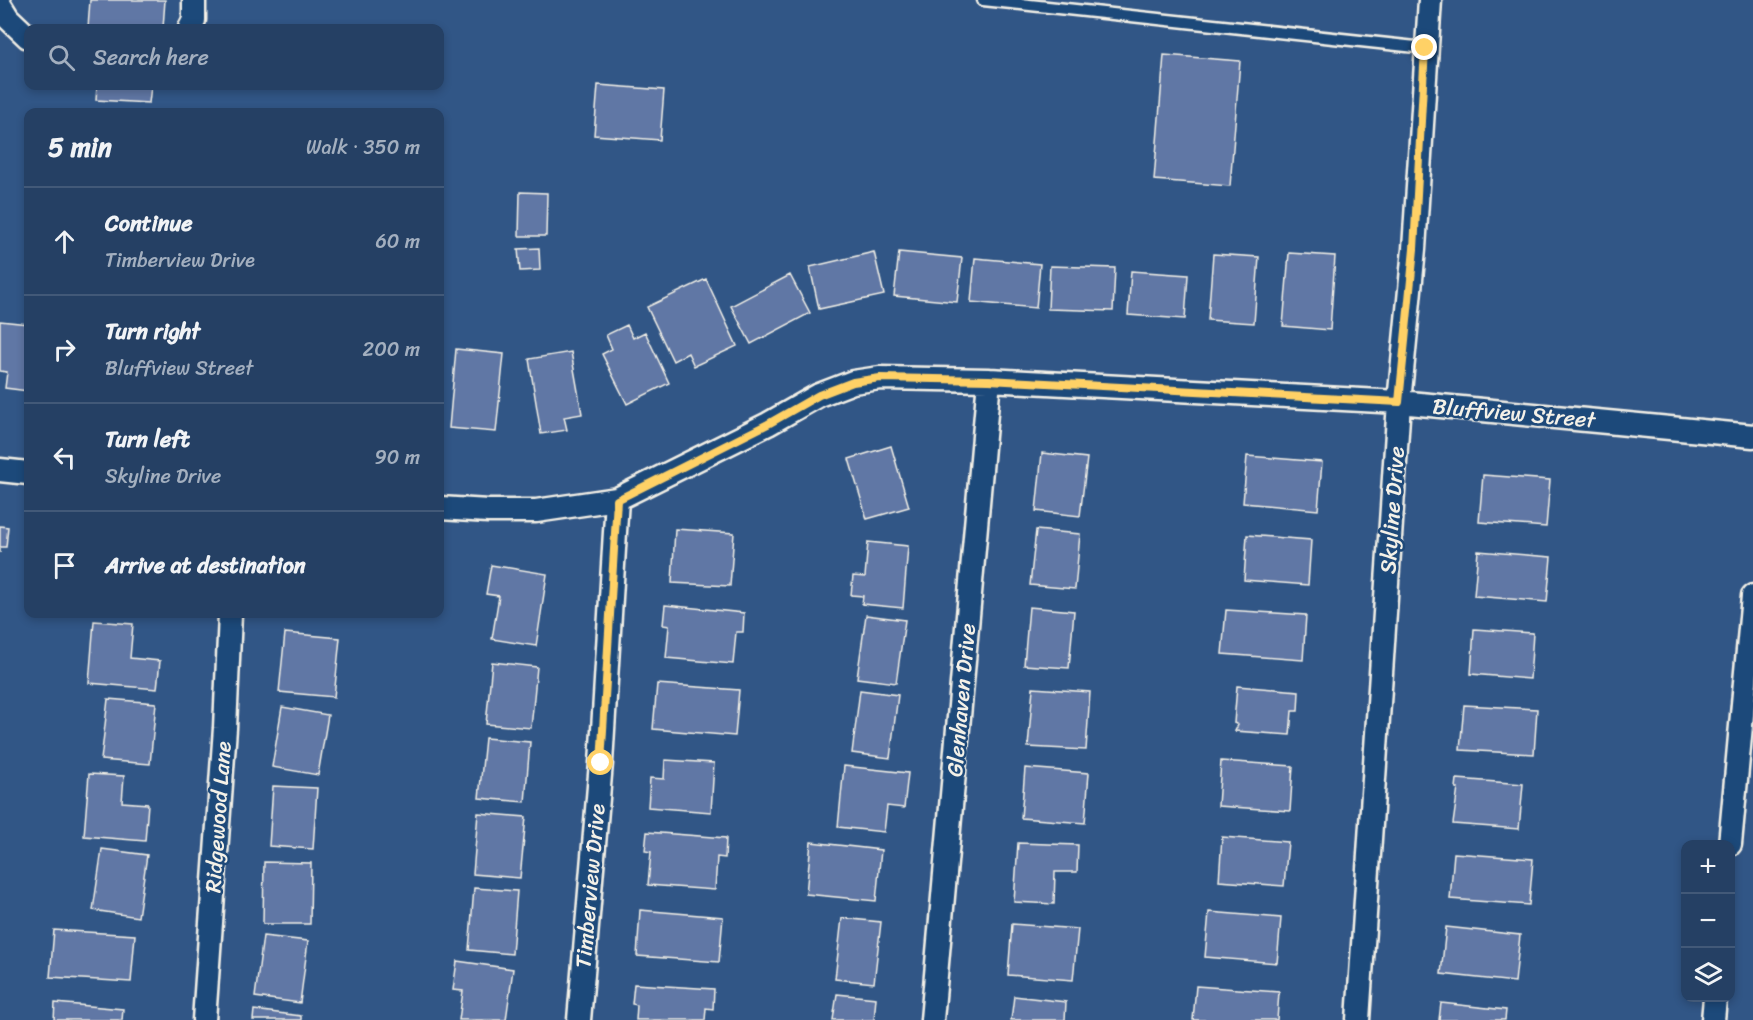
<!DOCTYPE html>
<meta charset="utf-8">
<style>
:root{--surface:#254064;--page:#2d476a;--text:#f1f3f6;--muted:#a3afbf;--line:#425978}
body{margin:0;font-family:Sriracha,sans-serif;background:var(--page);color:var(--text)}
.controls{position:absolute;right:18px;bottom:18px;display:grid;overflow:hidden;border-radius:12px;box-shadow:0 3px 9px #0003}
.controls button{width:54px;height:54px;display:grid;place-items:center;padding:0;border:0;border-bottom:2px solid var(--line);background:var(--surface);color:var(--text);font:30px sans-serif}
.stop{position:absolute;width:18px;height:18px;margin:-14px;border:4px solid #ffd166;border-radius:50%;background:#fff}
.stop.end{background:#ffd166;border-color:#fff;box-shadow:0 2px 6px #0008}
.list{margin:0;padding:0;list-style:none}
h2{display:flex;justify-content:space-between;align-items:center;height:78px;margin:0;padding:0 24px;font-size:26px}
h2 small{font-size:20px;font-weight:400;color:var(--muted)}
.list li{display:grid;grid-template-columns:39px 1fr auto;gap:18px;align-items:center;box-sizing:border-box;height:108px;padding:0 24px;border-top:2px solid var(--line)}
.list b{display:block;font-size:22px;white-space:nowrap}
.list p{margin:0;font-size:20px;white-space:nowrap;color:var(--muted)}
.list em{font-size:20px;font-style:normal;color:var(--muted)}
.icon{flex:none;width:33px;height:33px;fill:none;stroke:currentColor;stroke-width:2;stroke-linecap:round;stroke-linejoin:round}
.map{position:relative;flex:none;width:1753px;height:1020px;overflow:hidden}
.search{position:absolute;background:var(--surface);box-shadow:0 3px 9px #0003;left:24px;top:24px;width:420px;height:66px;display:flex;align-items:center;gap:15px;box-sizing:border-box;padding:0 21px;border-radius:12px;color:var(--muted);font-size:22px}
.panel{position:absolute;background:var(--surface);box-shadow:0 3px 9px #0003;left:24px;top:108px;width:420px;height:510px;border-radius:12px}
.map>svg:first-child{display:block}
</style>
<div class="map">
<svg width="1753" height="1020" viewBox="0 0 1753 1020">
<rect width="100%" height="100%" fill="#315686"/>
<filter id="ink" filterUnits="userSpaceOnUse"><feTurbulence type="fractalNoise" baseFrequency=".0167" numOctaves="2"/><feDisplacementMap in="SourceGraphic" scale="12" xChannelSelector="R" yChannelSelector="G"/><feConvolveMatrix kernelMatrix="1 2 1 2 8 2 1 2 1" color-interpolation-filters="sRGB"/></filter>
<g filter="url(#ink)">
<path fill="#6077a5" stroke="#f4f1e8" stroke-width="1.5" d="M90,0H165L163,28H88Z
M1164,55L1240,61L1230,186L1154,180Z
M598,85L664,90L660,140L594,135Z
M97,86H151L149,103L96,100Z
M520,192L547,193L546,236H519Z
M539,248L540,270L520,271L518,249Z
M874,252L884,295L819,309L810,267Z
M899,252L962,258L957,302L894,296Z
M1289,253L1335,256L1330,330L1283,326Z
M1213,254L1259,257L1254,323L1208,320Z
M975,258L1040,264L1036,308L971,302Z
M1050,266L1115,268L1113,311L1048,309Z
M1131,271L1188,275L1185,319L1128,315Z
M790,275L810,313L751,344L731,306Z
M706,279L737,346L694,366L688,353L673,361L647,307Z
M0,321L28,324V391L5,388L7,372L0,371Z
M627,325L633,338L645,332L669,383L627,404L602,354L612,349L606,335Z
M456,349L504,354L496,432L449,428Z
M571,352L582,414L564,417L567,430L541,434L529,359Z
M891,446L909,507L867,519L849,459Z
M1042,453L1087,458L1080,516L1036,511Z
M1247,456L1322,462L1318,510L1243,503Z
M1483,475L1550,480L1546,527L1479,522Z
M0,526L8,527L6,547H0V553Z
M675,529L734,533L730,586L672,583Z
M1036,530L1080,534L1075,589L1030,585Z
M1247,535L1311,540L1308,585L1244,580Z
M868,542L908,546L903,608L862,604L863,596L851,595L853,576L865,577Z
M1478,551L1551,557L1547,602L1474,596Z
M491,565L547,574L536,646L492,639L499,596L486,594Z
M665,605L744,613L743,632H736L733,664L666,658L669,626L663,625Z
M1029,607L1074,611L1069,668L1024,665Z
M1226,610L1306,615L1303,660L1222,654Z
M866,615L905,620L896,683L857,678Z
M94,621L133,624L130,658L160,661L157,689L89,683Z
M1474,629L1533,633L1530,679L1471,674Z
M285,633L340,638L334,697L279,692Z
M492,662L537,667L531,728L486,724Z
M657,684L739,690L735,736L653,729Z
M1237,686L1299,691L1298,711H1292L1290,735L1235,731L1238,725L1234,723Z
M1033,688L1090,692L1086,750L1028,747Z
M860,690L898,695L890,758L852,753Z
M108,699L156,703L150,764L101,760Z
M1464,705L1537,709L1534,754L1460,750Z
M282,707L328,715L318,775L272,767Z
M485,738L530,742L525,802L479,798Z
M665,760L714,763L711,812L648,807L650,778L664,779Z
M1221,761L1293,766L1290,811L1218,806Z
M844,766L908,773L904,808L887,806L884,832L838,827Z
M1025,768L1089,773L1085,823L1021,818Z
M89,774L124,776L122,802L148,804L145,841L84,836Z
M1457,779L1523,784L1519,829L1453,824L1458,788H1456Z
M273,786L317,788L313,849L269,846Z
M478,813L526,817L520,878L473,874Z
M647,832L726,838L725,858L717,857L715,890L648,885L651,852L645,851Z
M1222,837L1288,842L1284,886L1219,881Z
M811,842L881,850L876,901L806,894Z
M1018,843L1078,845L1077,872H1055L1054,904L1014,902Z
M102,849L147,855L138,917L93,910Z
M1454,853L1533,859L1529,905L1450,899Z
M264,862L311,863L310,924H263Z
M474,888L517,891L512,954L469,950Z
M640,910L723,917L719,962L637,956Z
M1209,912L1281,918L1277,963L1205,957Z
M842,918L881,922L874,983L835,979Z
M1012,924L1078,929L1073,980L1008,975Z
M1446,927L1520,935L1515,982L1441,974Z
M54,930L135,935L131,982L50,977Z
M263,936L308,941L300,1003L255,997Z
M457,961L513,969L506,1020H459L463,991L453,990Z
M634,984L714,989L713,1009L706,1008L705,1020H636L637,1005L632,1004Z
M1196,986L1279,992L1277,1020H1193Z
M837,994L876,998L874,1020H833Z
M1014,996L1066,1002L1065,1020H1011Z
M55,1003L123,1009L122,1020H54Z
M1441,1003L1506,1010L1505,1020H1439Z
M254,1010L301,1016V1020H253Z"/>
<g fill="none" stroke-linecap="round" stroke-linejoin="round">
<defs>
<path id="service" d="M983,0L1425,48"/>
<path id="minor" d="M0,5L8,18L28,37
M190,28L194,20V0
M0,470L28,473
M440,508L488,511H536L617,499L768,424L819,395L853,382L880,378L989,380L1399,402L1753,436
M1730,844L1753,596
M204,1020L225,728L230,614
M579,1020L601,763L617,499
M932,1020L989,380
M1358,1020L1399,402L1414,249L1430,0
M1713,1020L1715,998"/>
</defs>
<use href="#service" stroke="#f4f1e8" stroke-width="15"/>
<use href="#minor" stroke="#f4f1e8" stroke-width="27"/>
<use href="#service" stroke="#1f4a7a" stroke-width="10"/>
<use href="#minor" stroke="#1f4a7a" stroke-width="22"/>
</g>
</g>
<g fill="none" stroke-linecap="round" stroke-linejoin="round" filter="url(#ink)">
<path stroke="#ffd166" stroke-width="8" d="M601,763L617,500L768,424L819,395L853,382L880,378L989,380L1399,402L1414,249L1425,48"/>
</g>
<g text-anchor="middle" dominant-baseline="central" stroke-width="5" stroke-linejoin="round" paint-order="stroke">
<g font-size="22" fill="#f4f1e8" stroke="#1f4a7a">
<text transform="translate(1514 413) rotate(5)">Bluffview Street</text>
<text transform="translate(1392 510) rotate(-86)">Skyline Drive</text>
<text transform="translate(961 700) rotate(-85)">Glenhaven Drive</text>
<text transform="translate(218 817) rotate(-86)">Ridgewood Lane</text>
<text transform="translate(590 886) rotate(-85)">Timberview Drive</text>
</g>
</g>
</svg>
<div class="controls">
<button>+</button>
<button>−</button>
<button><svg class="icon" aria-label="layers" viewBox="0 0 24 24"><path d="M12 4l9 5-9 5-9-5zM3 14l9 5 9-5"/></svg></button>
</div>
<div class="stop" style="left:601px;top:763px"></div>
<div class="stop end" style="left:1425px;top:48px"></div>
<div class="search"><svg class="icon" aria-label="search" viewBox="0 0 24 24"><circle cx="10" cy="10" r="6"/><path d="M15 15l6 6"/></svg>Search here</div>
<section class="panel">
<h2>5 min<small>Walk · 350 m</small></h2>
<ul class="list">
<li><svg class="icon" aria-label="ahead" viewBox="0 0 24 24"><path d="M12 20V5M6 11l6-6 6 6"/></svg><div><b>Continue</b><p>Timberview Drive</p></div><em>60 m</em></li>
<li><svg class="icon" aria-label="right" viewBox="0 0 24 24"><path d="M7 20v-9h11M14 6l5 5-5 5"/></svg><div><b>Turn right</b><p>Bluffview Street</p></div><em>200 m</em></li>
<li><svg class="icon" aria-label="left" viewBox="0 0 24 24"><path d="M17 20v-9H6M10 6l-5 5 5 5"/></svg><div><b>Turn left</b><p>Skyline Drive</p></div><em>90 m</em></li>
<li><svg class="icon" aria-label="arrive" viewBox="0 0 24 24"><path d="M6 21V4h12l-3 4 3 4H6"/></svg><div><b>Arrive at destination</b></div></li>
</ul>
</section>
</div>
